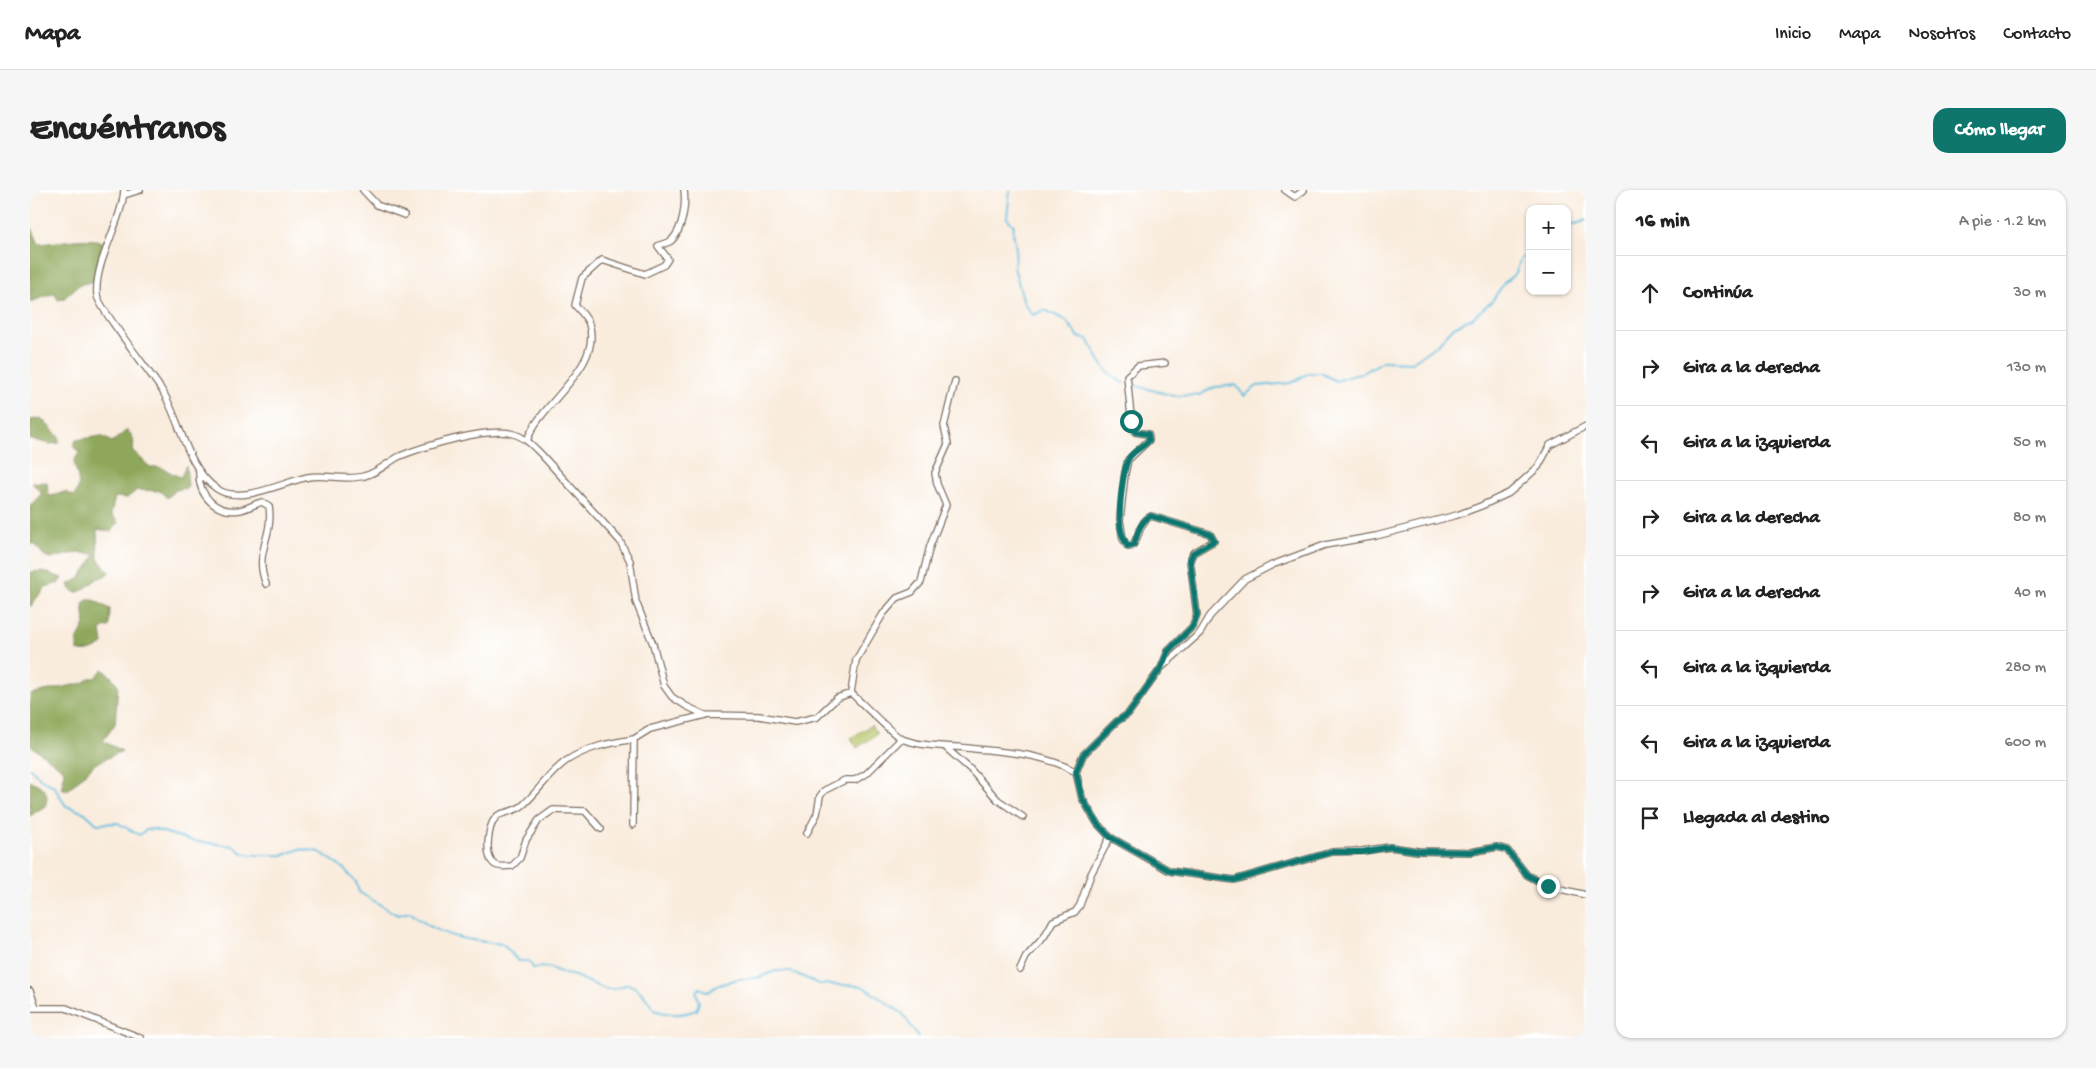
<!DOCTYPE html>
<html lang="es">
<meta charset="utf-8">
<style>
:root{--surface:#fff;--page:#f6f6f6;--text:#222;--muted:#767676;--line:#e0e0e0;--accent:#0f766e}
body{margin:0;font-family:"Gochi Hand",sans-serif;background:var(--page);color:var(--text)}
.controls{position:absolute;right:15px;top:15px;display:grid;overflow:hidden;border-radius:10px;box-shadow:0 1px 4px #0004}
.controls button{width:45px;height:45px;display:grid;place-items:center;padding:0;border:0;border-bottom:1px solid var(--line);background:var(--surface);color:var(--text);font:25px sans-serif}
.stop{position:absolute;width:15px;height:15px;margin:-11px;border:4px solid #0f766e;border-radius:50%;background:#fff}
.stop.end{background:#0f766e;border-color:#fff;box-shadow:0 1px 5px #0008}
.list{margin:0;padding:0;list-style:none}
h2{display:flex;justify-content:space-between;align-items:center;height:65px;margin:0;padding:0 20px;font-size:21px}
h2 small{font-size:16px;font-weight:400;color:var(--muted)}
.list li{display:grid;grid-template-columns:32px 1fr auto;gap:15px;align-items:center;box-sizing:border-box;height:75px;padding:0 20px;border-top:1px solid var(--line)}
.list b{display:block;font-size:19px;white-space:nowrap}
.list em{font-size:16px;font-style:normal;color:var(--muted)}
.icon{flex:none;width:28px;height:28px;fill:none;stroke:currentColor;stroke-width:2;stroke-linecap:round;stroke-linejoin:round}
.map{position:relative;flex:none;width:1556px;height:848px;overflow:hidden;border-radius:15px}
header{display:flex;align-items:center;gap:30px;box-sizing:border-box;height:70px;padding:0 25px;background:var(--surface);border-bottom:1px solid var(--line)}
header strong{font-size:24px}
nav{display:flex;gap:28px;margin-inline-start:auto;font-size:18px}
.intro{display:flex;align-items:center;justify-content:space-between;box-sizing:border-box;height:120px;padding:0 30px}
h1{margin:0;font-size:35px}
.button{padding:12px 22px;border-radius:15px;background:var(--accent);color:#fff;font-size:18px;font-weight:700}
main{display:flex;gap:30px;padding:0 30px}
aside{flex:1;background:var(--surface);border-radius:15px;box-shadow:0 1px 4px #0004}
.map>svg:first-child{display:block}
</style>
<header>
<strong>Mapa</strong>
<nav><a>Inicio</a><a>Mapa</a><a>Nosotros</a><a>Contacto</a></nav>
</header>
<div class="intro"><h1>Encuéntranos</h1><a class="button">Cómo llegar</a></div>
<main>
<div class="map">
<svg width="1556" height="848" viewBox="0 0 1556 848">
<rect width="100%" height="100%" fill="#fff"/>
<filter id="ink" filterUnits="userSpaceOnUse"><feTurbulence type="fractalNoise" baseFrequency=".02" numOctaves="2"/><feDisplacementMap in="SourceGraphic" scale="10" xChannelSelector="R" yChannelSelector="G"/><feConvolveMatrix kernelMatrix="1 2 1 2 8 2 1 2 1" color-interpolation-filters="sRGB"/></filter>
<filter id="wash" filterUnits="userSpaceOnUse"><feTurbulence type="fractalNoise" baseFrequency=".0096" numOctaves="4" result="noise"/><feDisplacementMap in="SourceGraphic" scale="20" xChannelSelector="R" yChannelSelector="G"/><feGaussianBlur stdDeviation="1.12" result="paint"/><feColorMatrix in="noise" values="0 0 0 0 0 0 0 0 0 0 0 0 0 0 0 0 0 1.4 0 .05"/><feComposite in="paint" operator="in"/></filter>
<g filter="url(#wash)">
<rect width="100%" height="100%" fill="#f9ecdd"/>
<path fill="#b3c164" stroke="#777641" d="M841,535L847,544L827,558L821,548Z"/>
<path fill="#8ea75a" stroke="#64683c" d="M0,37L2,38L9,54C25,53 63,45 74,53L64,91L49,95L33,109L28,110L25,103L0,112Z
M11,228L29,247V253L20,254L0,249V230Z
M97,240C105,248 104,251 103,261L120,277C137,276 135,282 151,287L156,275L158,296L157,298L146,300L137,308L130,301L107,300L97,308L85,307L81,324L88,332L82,342L67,339L68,369L79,382C75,387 73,386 69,388C61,392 43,414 39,394L49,389L64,367V364C56,363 48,363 40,364C32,365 25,370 17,367C11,365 9,357 3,353L0,355V316L12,303L2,293L17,292L18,304L21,306L35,302L44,306C53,293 46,285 44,271L49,263L43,256L46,250L71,246L82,252Z
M12,381L32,388L29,393L15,397L0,417V382Z
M57,410H64L80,419L79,437H75L71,440L73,454C65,459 57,464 47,460V451L55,434L53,413Z
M73,479L80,485L88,495L85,534L73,551L92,561L65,574L37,601L32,598L34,580L0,555V504L53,493L59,488H65Z
M0,591C12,595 21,602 15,616L0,626Z"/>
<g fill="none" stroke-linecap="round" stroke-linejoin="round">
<path stroke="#5fbcdd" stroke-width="2" d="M980,0L977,28L984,36L983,42L986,58L984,77L994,113L1003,125L1015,120L1035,130L1050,148L1058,149C1068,167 1074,186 1095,193
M1537,34H1546L1556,30
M1500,45V48
M1100,194L1144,206L1169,205L1185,197L1206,195L1214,206L1227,196L1261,193L1279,183H1291L1306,191L1335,182L1353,171L1382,172L1408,154L1424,137L1442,128L1462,111L1475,92L1486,83L1490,70L1500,61
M0,578L12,590L24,596L36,616L55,623L67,634L88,633L109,645L116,640L123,639L163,651L204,656L212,663L222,665H254L270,659L290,662L312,677L326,692L329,702L364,723L368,725L380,722C407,747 437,750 473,754L488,771H499L503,778L518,777L535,784L545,786L575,799H585L598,794C611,799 617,809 624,820C639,825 651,826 666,820L669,813L666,802L669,798L679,802L686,796L708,789L727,788L746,781H760L789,794L832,796L872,823L889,848"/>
</g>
</g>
<g filter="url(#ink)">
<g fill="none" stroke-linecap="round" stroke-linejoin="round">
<defs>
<path id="street" d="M94,0C92,32 64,72 67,105C69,119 122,184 133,202C151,232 157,279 187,299C211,315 253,292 278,287C296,284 316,291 334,286C348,283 358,272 370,266C395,256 459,236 484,244C495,247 503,256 511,264L590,351L600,371L606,412L623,454L634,496L642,507L656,516L675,525L729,526L765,532L787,527L807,508L821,503C830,511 864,546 872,549C893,557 916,556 937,558C974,562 1013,563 1046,582L1052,608L1067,633L1080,647L1140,681L1204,690L1302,662L1332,661L1360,657L1388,661L1441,662L1467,657L1477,660L1497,685L1518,696L1556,705
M333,0L347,15L374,25
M1255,0L1265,7L1274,0
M94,5L110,0
M497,251C509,213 573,178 559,134C556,126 550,121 545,115L552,88L572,70L615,84L634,75L638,69L628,56C632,53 638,54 642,50C653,38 656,15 654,0
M169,284C169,306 186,324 210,320C217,319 224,314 232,312L239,316C244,348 223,362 236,394
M1132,476L1138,461L1163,436L1167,425L1160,370L1163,363L1184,351L1180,344L1121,326C1109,332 1110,346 1102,356L1098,357L1093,349L1090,330L1095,284L1098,270L1119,250L1118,244L1105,242L1102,237L1097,186L1108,176L1135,173
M821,503L826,470L853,424L867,408L882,402L891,392L900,356L916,315L907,294L905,283L918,254L914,236L925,191
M915,557L940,579L968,610L993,627
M1046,582L1053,565L1086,532L1098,524L1131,478L1170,443L1180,426L1215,389L1242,375L1295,355L1346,346L1427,325L1451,316L1479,303L1486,297L1508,277L1520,255L1556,236
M603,635L604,549L620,539L675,525
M571,639L555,621L523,620L509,630L496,650L490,668L482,676C476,676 469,678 464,674C454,666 458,636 466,627C470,622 484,623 493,615C508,602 519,583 536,571C557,557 580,553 604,549
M777,643L787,624L790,606L795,600L815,590H825L836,584L871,549
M990,780L996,767L1014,747L1023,731L1045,722L1050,715L1061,684L1080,647
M0,801L6,817
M0,818H36L111,848"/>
</defs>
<use href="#street" stroke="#7e6e61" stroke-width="8"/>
<use href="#street" stroke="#fff" stroke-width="5.5"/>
</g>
</g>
<g fill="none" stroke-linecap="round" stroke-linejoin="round" filter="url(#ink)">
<path stroke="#0f766e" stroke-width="6" d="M1101,231L1105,242L1118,244L1119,250C1114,257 1104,260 1099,268C1093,278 1089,318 1090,331C1090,340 1093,349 1098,357L1104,354C1108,343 1110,331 1121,326L1180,344L1184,351L1163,363L1160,370L1167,425L1163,436L1138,461L1131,478L1098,524L1086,532L1053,565L1046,582L1052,608L1067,633L1080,647L1140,681L1204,690L1302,662H1332L1360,657L1388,661L1441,662L1467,657L1477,660L1497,685L1518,696"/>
</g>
</svg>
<div class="controls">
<button>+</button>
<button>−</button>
</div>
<div class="stop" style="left:1101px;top:231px"></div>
<div class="stop end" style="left:1518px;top:696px"></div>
</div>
<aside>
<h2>16 min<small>A pie · 1.2 km</small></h2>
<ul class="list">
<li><svg class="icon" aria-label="ahead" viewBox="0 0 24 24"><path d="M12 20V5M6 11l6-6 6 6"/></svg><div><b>Continúa</b></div><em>30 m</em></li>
<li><svg class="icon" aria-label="right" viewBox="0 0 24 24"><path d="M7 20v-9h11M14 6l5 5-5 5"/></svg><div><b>Gira a la derecha</b></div><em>130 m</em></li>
<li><svg class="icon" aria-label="left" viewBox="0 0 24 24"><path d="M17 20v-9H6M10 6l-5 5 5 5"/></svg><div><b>Gira a la izquierda</b></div><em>50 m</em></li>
<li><svg class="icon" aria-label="right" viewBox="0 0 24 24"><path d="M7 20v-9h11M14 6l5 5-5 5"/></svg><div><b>Gira a la derecha</b></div><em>80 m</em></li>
<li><svg class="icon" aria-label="right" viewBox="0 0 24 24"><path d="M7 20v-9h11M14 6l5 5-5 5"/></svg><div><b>Gira a la derecha</b></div><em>40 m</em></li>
<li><svg class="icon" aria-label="left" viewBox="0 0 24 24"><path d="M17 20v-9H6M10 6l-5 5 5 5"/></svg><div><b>Gira a la izquierda</b></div><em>280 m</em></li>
<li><svg class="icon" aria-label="left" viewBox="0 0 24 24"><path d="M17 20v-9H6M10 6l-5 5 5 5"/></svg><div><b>Gira a la izquierda</b></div><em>600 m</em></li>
<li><svg class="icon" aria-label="arrive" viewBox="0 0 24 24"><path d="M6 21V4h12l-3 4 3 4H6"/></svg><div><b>Llegada al destino</b></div></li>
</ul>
</aside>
</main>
